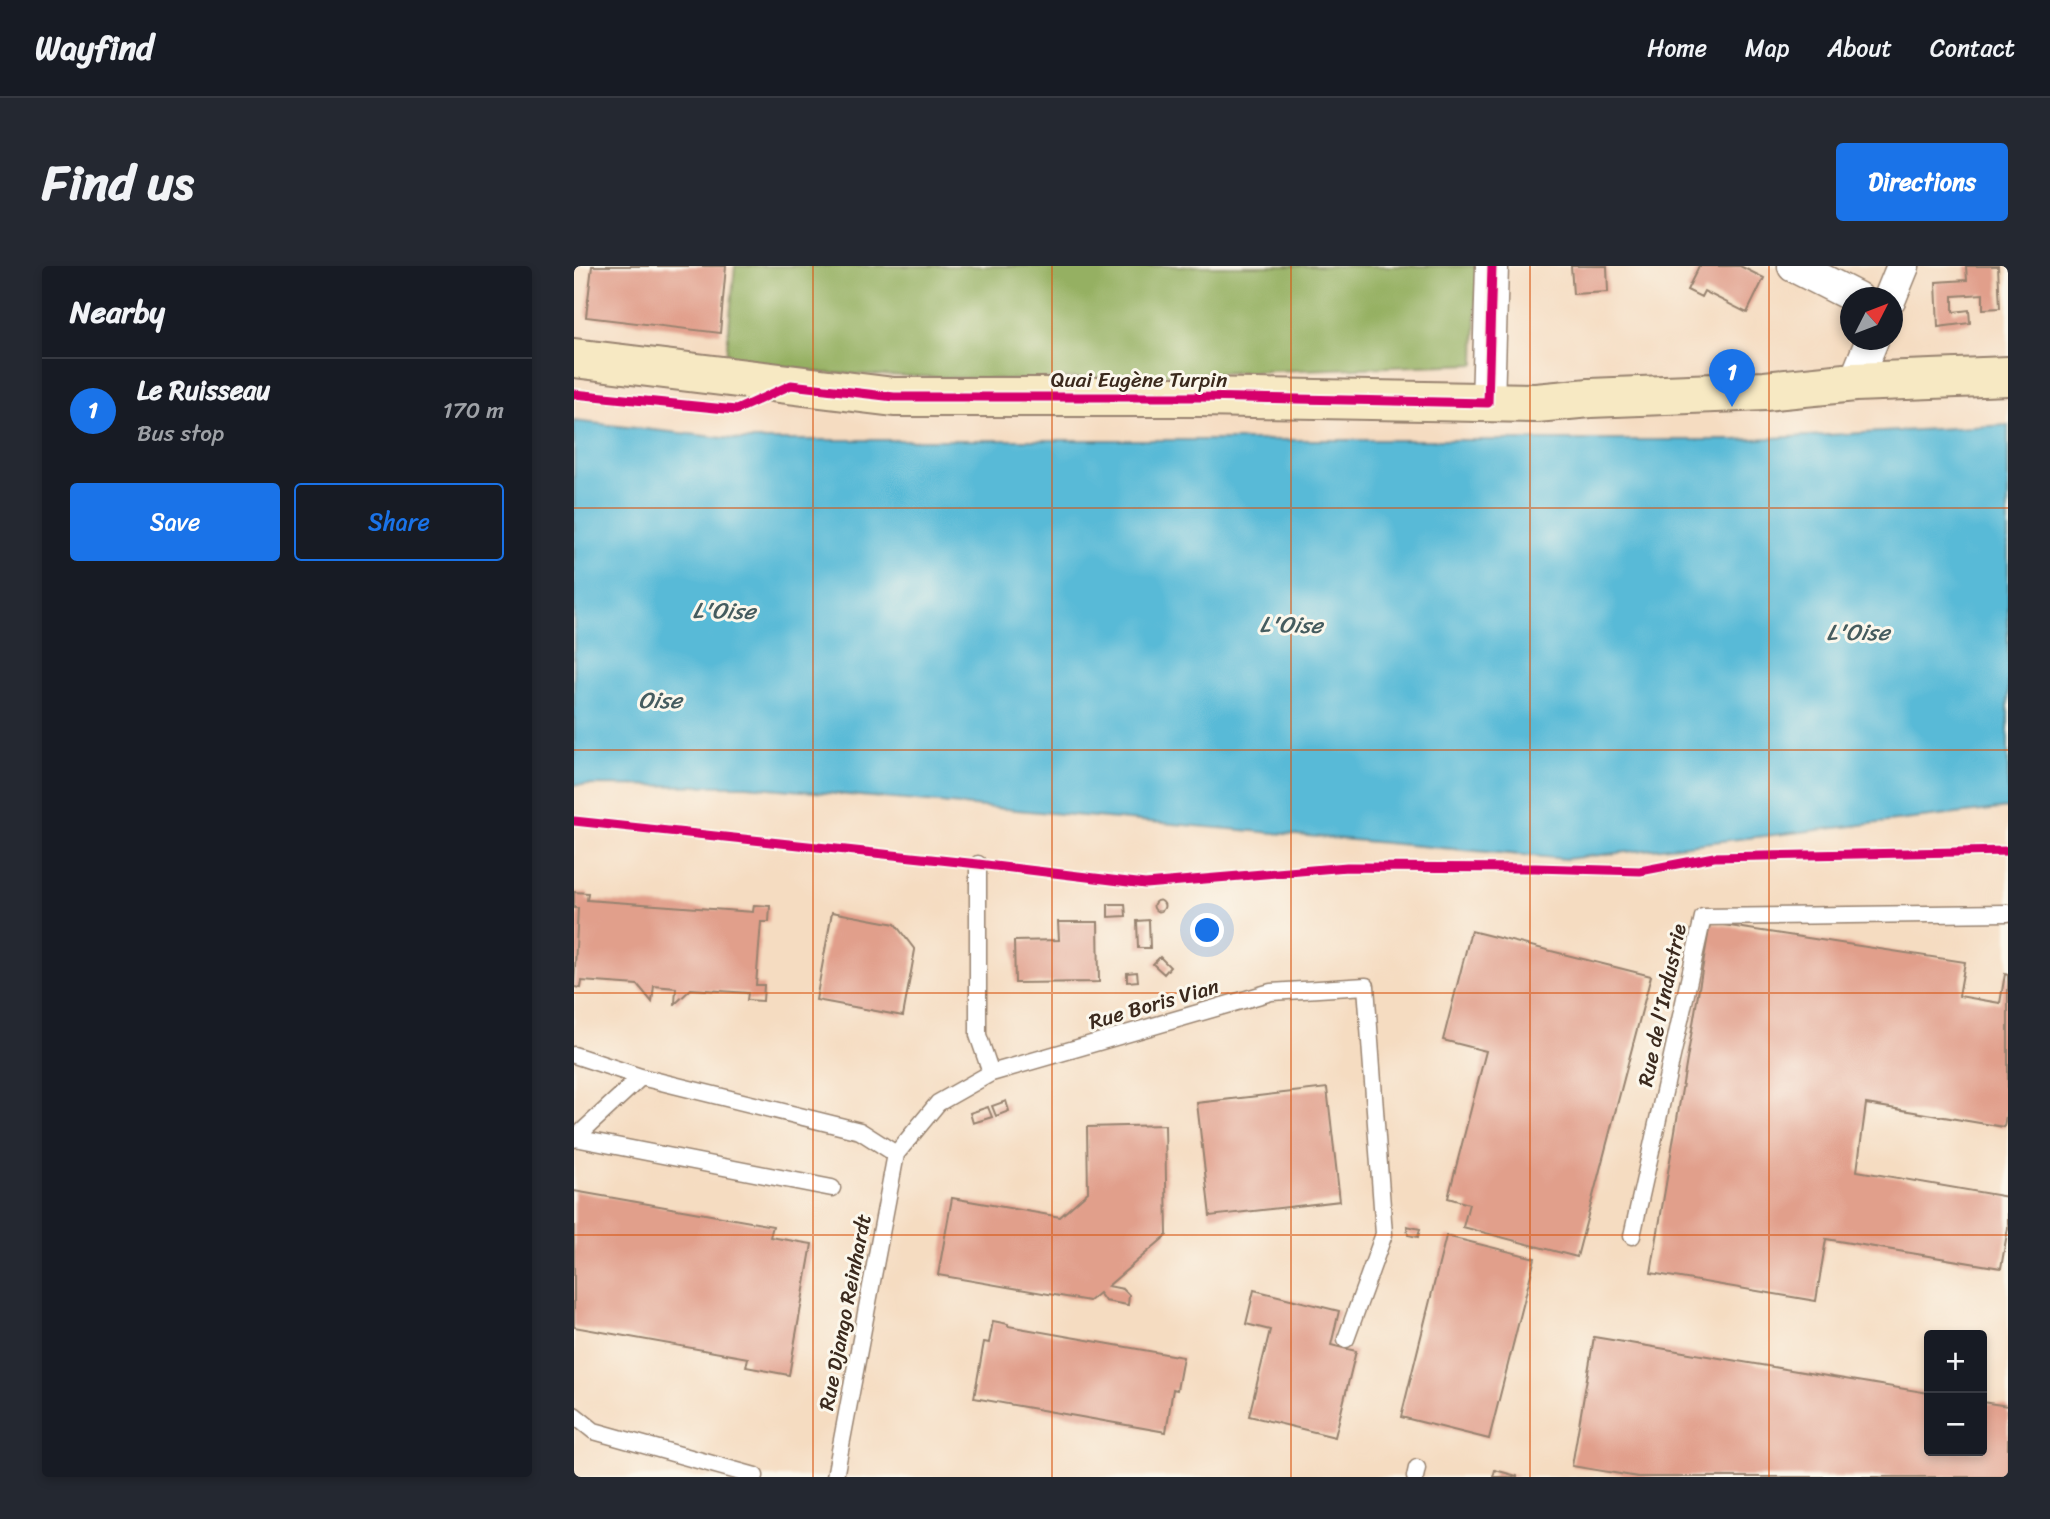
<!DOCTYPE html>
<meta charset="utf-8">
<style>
:root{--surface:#171b24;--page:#242831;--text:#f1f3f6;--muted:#9ea1a6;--line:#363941;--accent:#1a73e8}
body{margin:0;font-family:Sriracha,sans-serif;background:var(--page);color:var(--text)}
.controls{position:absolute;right:21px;bottom:21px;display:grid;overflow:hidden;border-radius:7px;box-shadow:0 4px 10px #0003}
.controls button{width:63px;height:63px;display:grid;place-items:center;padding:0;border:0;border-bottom:2px solid var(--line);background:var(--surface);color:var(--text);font:35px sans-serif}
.compass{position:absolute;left:1266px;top:21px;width:63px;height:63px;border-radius:50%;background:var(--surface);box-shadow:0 4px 10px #0003;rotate:48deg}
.you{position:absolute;left:634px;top:665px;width:24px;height:24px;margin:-18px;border:5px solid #fff;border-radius:50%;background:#1a73e8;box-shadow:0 0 0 10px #1a73e833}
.badge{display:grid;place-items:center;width:46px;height:46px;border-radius:50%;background:var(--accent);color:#fff;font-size:23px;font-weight:700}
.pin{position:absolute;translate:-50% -58px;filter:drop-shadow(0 2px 4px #0008)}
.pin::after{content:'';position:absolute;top:37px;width:24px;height:21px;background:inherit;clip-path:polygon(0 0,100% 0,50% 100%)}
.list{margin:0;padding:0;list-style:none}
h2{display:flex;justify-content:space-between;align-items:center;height:91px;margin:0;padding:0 28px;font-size:30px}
h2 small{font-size:23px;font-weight:400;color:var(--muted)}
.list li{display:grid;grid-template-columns:46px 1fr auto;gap:21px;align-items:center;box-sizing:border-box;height:105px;padding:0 28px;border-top:2px solid var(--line)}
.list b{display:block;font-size:26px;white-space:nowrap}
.list p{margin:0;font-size:23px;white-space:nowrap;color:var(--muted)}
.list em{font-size:23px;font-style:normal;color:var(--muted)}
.actions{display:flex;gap:14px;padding:21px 28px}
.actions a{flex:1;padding:16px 0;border:2px solid var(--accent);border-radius:7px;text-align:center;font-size:24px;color:var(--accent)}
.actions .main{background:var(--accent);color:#fff}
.map{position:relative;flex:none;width:1434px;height:1211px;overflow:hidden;border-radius:7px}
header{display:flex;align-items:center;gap:42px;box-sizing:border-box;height:98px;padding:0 35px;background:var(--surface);border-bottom:2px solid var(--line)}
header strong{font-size:33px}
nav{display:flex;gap:38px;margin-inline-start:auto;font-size:24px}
.intro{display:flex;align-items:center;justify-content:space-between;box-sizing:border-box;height:168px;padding:0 42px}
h1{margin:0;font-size:49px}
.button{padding:18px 32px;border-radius:7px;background:var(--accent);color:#fff;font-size:24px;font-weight:700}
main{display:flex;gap:42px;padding:0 42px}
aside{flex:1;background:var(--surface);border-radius:7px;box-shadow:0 4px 10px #0003}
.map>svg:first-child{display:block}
</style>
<header>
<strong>Wayfind</strong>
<nav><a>Home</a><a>Map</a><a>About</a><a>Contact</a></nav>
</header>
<div class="intro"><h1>Find us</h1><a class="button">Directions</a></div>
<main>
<aside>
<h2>Nearby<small></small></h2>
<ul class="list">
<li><span class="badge">1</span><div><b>Le Ruisseau</b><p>Bus stop</p></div><em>170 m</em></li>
</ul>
<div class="actions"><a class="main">Save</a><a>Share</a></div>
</aside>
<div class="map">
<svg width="1434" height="1211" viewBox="0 0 1434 1211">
<rect width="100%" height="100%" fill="#fbf7ec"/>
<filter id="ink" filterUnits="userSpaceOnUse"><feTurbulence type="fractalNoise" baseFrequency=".0143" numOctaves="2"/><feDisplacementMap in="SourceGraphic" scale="14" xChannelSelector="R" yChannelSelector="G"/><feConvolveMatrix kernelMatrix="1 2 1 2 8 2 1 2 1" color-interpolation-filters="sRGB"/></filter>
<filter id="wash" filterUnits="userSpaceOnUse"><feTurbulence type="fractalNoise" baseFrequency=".00686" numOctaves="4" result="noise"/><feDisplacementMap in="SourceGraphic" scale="28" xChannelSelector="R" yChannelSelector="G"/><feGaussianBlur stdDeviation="1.57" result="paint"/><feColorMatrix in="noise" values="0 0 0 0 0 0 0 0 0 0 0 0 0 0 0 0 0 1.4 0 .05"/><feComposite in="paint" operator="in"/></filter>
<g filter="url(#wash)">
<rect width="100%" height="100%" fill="#f5dcc1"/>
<path fill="#95b062" stroke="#686d40" stroke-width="2" d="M161,0H903L901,98L444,114L248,107L152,91Z"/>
<path fill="#58bad7" stroke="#4a727a" stroke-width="2" d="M0,155L167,174H1162L1434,159V542L992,593L173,520L0,519Z"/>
<g id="blocks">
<path fill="#e19f8b" d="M18,0H152L146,67L12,51Z
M997,0H1033L1034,26L999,28Z
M1125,0H1166L1190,12L1173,47L1130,25L1127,31L1113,24Z
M1392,0H1424L1426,42L1409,43V28L1379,30V46L1395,44L1396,57L1364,61L1362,16L1393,14Z
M0,626L14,627L13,634L179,646L180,639L196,640L195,656H187L182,719H190L189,735L173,734L174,727L117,723L101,738L102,722L80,720L78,736L64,719L8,715L7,722L0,721L4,642H0Z
M579.5 640a5.5 5.5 0 1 1 11 0a5.5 5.5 0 1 1-11 0Z
M534,638H551L552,650L534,651Z
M258,646L321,658L341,684L329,750L242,734Z
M575,654L576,682H564L563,655Z
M484,656H524L525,716L441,717L440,675L485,674Z
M1136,657L1391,696L1385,730L1426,737L1431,708L1434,709V838L1430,861L1292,838L1283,905L1434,931V962L1427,1002L1252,973L1242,1035L1077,1007Z
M897,665L1077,710L1003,991L889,961L895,938L874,932L912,785L869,774Z
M586,691L596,701L590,708L579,698Z
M563,706L564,715L553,716V707Z
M753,822L766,935L636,950L623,837Z
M432,835L435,845L422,850L418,840Z
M414,841L418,851L399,857L396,847Z
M591,859L593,969L534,1020L549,1023L555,1029L554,1039L531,1035L525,1027L515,1035L364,1009L378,932L486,951L514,926L513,861Z
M0,925L199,960L196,971L238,978L215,1109L172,1101L174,1092L0,1061Z
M833,960L846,963L844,971L834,969Z
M872,970L961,992L915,1173L827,1151Z
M680,1024L765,1045L757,1079L782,1085L761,1171L675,1150L696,1064L672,1058Z
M419,1055L434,1058V1060L609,1091L603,1124L599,1123L592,1166L400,1132L410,1076L415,1077Z
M1020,1071L1355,1127V1185H1408V1136L1434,1140V1211H1064L998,1200Z
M921,1204L943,1210V1211H919Z"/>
</g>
</g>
<g filter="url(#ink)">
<use href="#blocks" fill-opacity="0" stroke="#988370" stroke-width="2"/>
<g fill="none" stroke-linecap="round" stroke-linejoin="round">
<defs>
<path id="service" d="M404,598V769L417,807
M0,789L67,811L286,865L322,888L364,837L417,807L697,726L792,720L810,968L772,1073
M1,872L258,922
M0,873L67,811
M1058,970L1129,651L1434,647
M0,1149L20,1165L181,1210
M261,1211L322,888
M841,1211L843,1202"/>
<path id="minor" d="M1220,0L1283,32
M1316,32L1329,0
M1281,116L1298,74
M914,137L918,0"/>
<path id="secondary" d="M0,92L320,131H625L962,137L1016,132L1191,125L1281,116L1434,110"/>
</defs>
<use href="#service" stroke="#988370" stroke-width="19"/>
<use href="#minor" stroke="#988370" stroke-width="35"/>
<use href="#secondary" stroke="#988370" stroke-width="42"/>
<use href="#service" stroke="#fff" stroke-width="16"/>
<use href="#minor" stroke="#fff" stroke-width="32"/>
<use href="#secondary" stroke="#f7e9c3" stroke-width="38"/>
<defs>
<path id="cycleway" d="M0,128L162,144L217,119L320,131H625L914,137L918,0
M0,555L404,598L571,618L773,601L961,602L1066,605L1140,591L1434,585"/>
</defs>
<use href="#cycleway" stroke="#fbf7ec" stroke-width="13"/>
<use href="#cycleway" stroke="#d6006c" stroke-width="9"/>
</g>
</g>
<path fill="none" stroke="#d7540e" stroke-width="2" stroke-opacity="0.55" d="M239,0V1211M478,0V1211M717,0V1211M956,0V1211M1195,0V1211M0,242H1434M0,484H1434M0,727H1434M0,969H1434"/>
<g text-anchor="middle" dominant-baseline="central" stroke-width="6" stroke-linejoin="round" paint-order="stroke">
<g font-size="21" fill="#3b2a1e" stroke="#fbf7ec">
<text x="565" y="114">Quai Eugène Turpin</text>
<text transform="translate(580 738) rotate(-16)">Rue Boris Vian</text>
<text transform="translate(1088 739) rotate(-78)">Rue de l'Industrie</text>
<text transform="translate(271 1046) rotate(-79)">Rue Django Reinhardt</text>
</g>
<g font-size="23" font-style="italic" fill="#455c5f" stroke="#fbf7ec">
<text transform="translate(150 345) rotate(1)">L'Oise</text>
<text transform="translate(717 359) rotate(1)">L'Oise</text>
<text x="1284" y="366">L'Oise</text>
<text x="86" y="434">Oise</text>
</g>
</g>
</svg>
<div class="controls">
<button>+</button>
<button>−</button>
</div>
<svg class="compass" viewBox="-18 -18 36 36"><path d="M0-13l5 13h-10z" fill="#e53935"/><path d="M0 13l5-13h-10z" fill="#9ea1a6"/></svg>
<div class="you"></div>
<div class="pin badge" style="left:1158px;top:141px">1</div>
</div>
</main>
